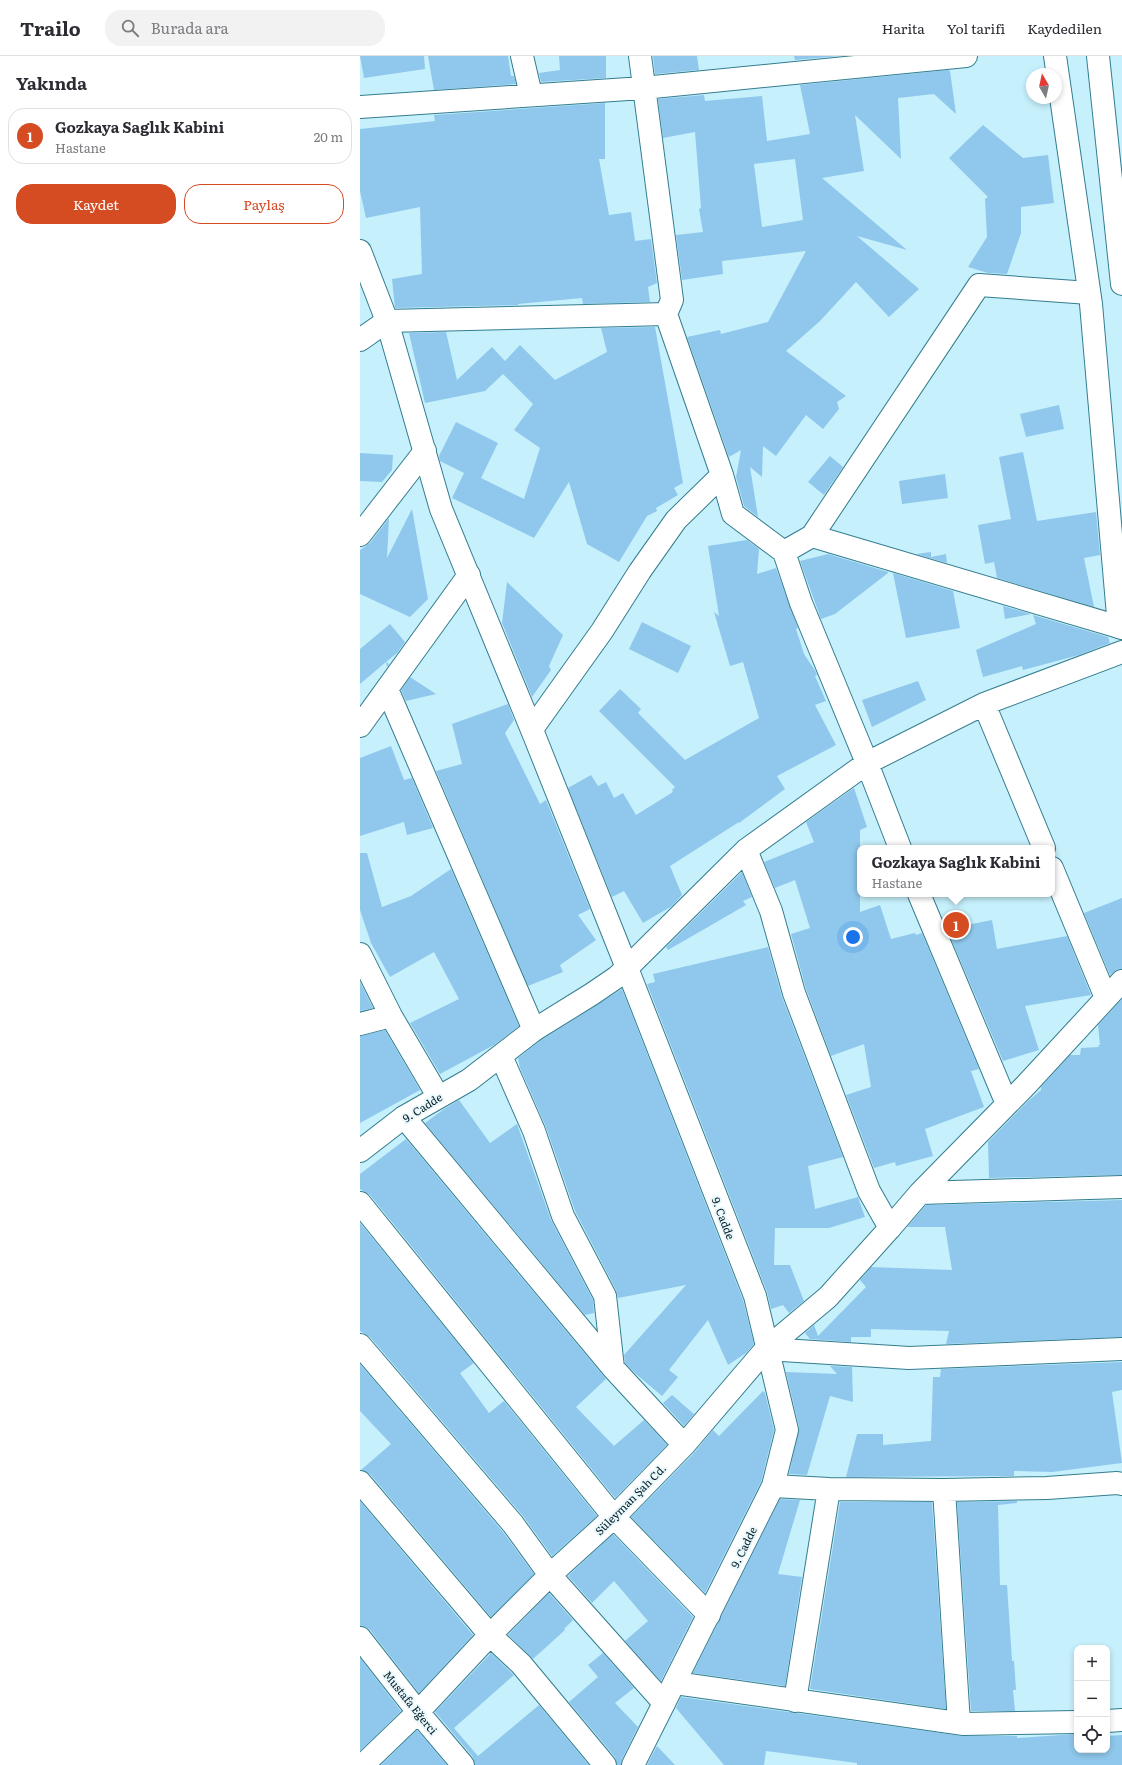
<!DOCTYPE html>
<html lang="tr">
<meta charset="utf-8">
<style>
:root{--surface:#fff;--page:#f2f2f3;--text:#2b2b33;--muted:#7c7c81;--line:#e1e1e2;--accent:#d54c23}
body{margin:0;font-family:Literata,serif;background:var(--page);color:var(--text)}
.controls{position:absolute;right:12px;bottom:12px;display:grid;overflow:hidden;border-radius:8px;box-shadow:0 2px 6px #0003}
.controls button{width:36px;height:36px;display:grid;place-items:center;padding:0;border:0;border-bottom:1px solid var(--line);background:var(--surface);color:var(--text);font:20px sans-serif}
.compass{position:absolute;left:666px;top:12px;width:36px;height:36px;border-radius:50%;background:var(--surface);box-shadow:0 2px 6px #0003;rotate:351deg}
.you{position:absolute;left:493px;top:881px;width:14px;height:14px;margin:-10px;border:3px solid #fff;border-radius:50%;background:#1a73e8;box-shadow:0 0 0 6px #1a73e833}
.badge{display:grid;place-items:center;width:26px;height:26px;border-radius:50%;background:var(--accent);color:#fff;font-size:13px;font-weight:700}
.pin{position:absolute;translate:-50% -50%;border:2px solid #fff;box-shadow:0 1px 4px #0006}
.popup{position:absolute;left:497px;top:789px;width:198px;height:52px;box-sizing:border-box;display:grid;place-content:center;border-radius:8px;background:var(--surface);filter:drop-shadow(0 1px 3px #0005);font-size:13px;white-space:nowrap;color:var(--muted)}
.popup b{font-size:15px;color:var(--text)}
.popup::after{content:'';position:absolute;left:50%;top:100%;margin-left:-8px;border:8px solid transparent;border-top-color:var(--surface)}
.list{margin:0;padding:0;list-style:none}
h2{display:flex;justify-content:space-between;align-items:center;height:52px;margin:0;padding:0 16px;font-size:17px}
h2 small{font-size:13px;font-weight:400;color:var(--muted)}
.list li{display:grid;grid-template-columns:26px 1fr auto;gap:12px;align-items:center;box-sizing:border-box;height:56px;margin:0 8px 8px;padding:0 8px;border:1px solid var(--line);border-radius:16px}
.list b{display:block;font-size:15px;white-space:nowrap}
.list p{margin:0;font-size:13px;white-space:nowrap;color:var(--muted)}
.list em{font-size:13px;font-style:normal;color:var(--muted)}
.actions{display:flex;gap:8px;padding:12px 16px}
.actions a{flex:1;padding:9px 0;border:1px solid var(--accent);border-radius:16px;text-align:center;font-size:14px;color:var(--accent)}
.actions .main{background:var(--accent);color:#fff}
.icon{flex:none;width:22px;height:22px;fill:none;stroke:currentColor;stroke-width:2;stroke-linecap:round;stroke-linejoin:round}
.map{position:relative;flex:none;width:762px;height:1709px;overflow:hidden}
header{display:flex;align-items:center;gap:24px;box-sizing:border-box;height:56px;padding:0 20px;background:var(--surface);border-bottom:1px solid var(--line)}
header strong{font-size:19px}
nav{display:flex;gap:22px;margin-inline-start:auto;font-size:14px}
.search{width:280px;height:36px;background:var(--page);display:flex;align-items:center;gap:10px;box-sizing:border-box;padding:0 14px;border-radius:16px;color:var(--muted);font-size:15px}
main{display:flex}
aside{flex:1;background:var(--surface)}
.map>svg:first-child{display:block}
</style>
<header>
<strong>Trailo</strong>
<div class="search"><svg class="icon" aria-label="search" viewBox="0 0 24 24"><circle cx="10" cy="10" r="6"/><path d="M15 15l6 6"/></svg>Burada ara</div>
<nav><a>Harita</a><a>Yol tarifi</a><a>Kaydedilen</a></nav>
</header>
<main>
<aside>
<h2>Yakında<small></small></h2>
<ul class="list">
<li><span class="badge">1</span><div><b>Gozkaya Saglık Kabini</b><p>Hastane</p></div><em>20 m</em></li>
</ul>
<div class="actions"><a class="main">Kaydet</a><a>Paylaş</a></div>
</aside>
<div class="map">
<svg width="762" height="1709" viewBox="0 0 762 1709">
<rect width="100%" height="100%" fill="#c6f0fc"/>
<path fill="#8fc8ec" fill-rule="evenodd" d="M0,0H64L65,13L4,22Z
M68,0H148L151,20H154L156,28L74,34Z
M199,0H246V22L181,26L179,17L200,14Z
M293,0H337L339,14L295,18Z
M434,0H479L435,4Z
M588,14L590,15L596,58L574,38L538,42L541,103L495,59L504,115L462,122L547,194L497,180L559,233L529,261L496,226L460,265L426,295L486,340L477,346L479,353L463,373L446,359L416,400L403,390L402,421L390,411L398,461L384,450L376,421L381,394L369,401L327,281L360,274L361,278L408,266L446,195L362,205L363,218L322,224L316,179L343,176L339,153L341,152L335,76L303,82L298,43L344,39L345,45L402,40L407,85L450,78L440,29ZM435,103L443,164L402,171L394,108Z
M245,47V103H239L249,159L271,156L275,185L291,183L297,227L288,231L290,246L223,248L222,242L158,248V249L35,252L32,223L62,218L60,151L6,162L0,135V73L75,65L74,59Z
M623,69L663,102L688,99L694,147L661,151V177L647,218L628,217L608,211L627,181L625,143L628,141L589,102Z
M295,271L323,427L314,432L318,439L296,452L297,455L287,460L259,506L227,488L209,426L174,482L92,442L104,417L80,405L79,400L96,366L138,387L121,422L164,443L180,392L154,374L173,348L143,318L125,335L65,347L49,277L86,276L97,324L132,291L145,305L160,289L195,324L247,296L241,272Z
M699,349L704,373L666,381L660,358Z
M663,396L677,465L736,456L740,499L724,502L734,551L637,522L634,506L625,508L618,469L651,463L639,401Z
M0,397L33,399L32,414L22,426L0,425Z
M470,400L483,411L464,439L448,426Z
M585,418L588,442L542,448L539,425Z
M52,453L68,543L50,561L0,538V494L10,487L29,462L27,502Z
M387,484L399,493L397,518L416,512L438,572L436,573L444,598L456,616L457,619L455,620L466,645L455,649L476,689L417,720L425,733L379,767V766L310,810L322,839L312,850L283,867L264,835L252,841L208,732L231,719L238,730L246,726L254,742L263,737L276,759L313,736L312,734L315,731L239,655L260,633L281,653L278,657L325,704L399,662L383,606L370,610L354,556L359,560L348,490Z
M571,496V501L586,498L587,507L556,498Z
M468,498L528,516V517L475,558L461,563L440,505Z
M533,517L593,535L600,572L546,582Z
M147,526L203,579L189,610L191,614L172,641L142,567Z
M643,550L671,558L645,563Z
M673,559L748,581L750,587L719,599L663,614L662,610L623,621L616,594L676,568Z
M282,566L331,590L318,617L269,593Z
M30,568L45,586L37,597L26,606L29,608L27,611L26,606L0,628V593Z
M50,621L76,638L46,645L41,634Z
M558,625L566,644L512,671L502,644Z
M148,648L154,664L145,677L180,748L186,744L230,853L218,859L236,884L200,909L203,916L168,930L76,715L102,708L92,668Z
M31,690L44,724L52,722L73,772L47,779L44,766L0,780V702Z
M494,732L507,771L500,774V856L520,849L531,883L555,877L556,879L562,877L619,1013L611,1015L624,1051L565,1073L573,1100L536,1110L535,1106L514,1112L486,1039L511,1031L504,988L471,1000L446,933L431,878L450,872L435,824L415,832L404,806L454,786L446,766Z
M0,797H7L22,851L51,840L91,813L159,970L134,989L80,1018L50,967L99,943L74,896L30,921L11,887L0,854Z
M382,816L392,841L383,845L386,849L308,894L306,891Z
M762,842V913H758L750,919L724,857Z
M632,864L637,893L707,880L731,939L665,950L679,994L643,1005L587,873Z
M408,891L422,941L483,1101L448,1110L455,1153L498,1141L505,1161L469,1172H415L414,1209H430L444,1245L429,1257L423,1249L411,1253L407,1236L287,928L295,926L293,918Z
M0,926L13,952L0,955Z
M262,933L383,1244L394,1288L386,1297L368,1309L348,1264L309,1314L318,1321L302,1340L276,1318L265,1307L264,1299L326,1229L258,1242L256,1234L215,1155L186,1071L160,1012L158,1002L181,984Z
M762,943V1119L629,1122L628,1086L667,1046L681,1034V1031L710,999H720L721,992L739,991L738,989H740L738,969Z
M25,974L60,1034L0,1067V980Z
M99,1044L130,1087L157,1068L191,1164L233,1244L234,1257L225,1259L65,1067L84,1053Z
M46,1083L246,1323L216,1351L254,1390L284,1364L307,1389L255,1442L10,1139L0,1133V1118Z
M762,1144V1281L586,1288L589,1275L511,1273V1281H491V1286L450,1283L445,1277L454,1269L458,1280L506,1231L500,1224L511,1211L592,1214L585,1171H547L566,1149Z
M0,1167L114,1307L100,1317L129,1357L144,1345L237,1460L192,1500L163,1460L10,1281L0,1275Z
M762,1306V1334L752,1336L762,1407L692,1416L654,1415V1420L486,1421L497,1378H523V1389L571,1385L573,1321H580L581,1313Z
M0,1308L143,1476L174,1518L131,1561L10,1418L1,1414L31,1388L0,1355Z
M470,1310L492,1311L493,1346L470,1340L447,1419L429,1418L439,1371L426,1316L477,1318Z
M403,1335L405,1337L414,1374L401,1426L345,1537L271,1461L333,1398L353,1374L359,1380Z
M312,1339L334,1358L324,1370L303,1347Z
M420,1443L440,1444L418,1518L442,1521L425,1630L333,1617Z
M0,1445L113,1579L59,1637L10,1574L5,1571L0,1570Z
M657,1445V1447L638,1449L640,1529H647L652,1605H654L656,1634H653L655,1655H611L597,1446Z
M480,1446H572L586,1653L450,1633Z
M253,1478L333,1561L301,1625L265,1585L288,1565L254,1525L232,1547L208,1520Z
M189,1537L213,1564L204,1573L205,1574L173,1603L148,1579Z
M131,1597L154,1619L94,1672L118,1700L179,1649L229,1709H115L113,1701L75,1656Z
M243,1597L274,1632L255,1647L278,1671L262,1703L261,1709H257L255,1701L209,1646L238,1621L228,1609Z
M0,1602L41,1655L0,1695Z
M321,1641L602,1680H657V1682L717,1678V1694H747V1680L762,1679V1709H497V1707L406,1695L404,1709H364L316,1652Z
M57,1674L87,1709H21Z
M297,1690L315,1709H287Z"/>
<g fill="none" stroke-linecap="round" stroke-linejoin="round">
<defs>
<path id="street" d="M162,0L171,39
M280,0L312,244L306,258L362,419L373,458L424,496L441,547L507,707L540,792
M0,51L283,32L606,0
M0,284L27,265L306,258
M0,479L65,395
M452,480L759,571
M424,496L452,480L619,229L729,237
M27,633L174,974
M624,648L684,792
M0,670L109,519
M172,673L242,575L280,515L316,464L362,419
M386,794L411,855L434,937L509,1135L530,1172L560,1137L666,1029L762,925
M692,812L746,942
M559,838L647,1048
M0,898L31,960L78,1040
M267,912L386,794L507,707L624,648L762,596
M0,968L31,960
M141,1000L174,1075L203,1160L245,1240L253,1312
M44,1061L253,1312L324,1389
M560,1137L762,1131
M0,1147L254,1461L349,1559
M0,1289L153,1468L190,1519L304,1647
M0,1426L130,1579L161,1608L245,1709
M413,1430L469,1433L584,1434L599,1667
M584,1434L687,1432L757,1427L762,1428
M0,1582L58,1656L103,1709
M315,1627L604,1668L717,1666
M435,1645L469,1433
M747,1665L762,1664
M3,1709L58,1656L130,1579L190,1519L254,1461L324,1389L406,1293L549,1302L762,1293"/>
<path id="secondary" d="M695,0L731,248L759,571L762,572
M738,0L762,228
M0,195L27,265L81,453L174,679L267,912
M0,1095L44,1061L109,1024L174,974L232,938L257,921L267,912L395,1240L427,1374L413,1430L273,1709
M406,1293L468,1241L530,1172"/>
</defs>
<use href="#street" stroke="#337d8f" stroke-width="24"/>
<use href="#secondary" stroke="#337d8f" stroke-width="24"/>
<use href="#street" stroke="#fff" stroke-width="22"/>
<use href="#secondary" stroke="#fff" stroke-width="22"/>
</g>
<g text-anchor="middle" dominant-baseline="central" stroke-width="4" stroke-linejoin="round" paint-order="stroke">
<g font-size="11" fill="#001b23" stroke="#eaf8fc">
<text transform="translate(62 1051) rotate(-32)">9. Cadde</text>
<text transform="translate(364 1162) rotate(69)">9. Cadde</text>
<text transform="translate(270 1443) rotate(-45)">Süleyman Şah Cd.</text>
<text transform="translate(383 1491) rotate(-64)">9. Cadde</text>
<text transform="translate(51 1646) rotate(51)">Mustafa Eğerci</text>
</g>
</g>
</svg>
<div class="controls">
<button>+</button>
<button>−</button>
<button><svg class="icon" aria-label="locate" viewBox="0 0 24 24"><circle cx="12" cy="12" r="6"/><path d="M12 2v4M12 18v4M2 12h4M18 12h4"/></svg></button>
</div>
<svg class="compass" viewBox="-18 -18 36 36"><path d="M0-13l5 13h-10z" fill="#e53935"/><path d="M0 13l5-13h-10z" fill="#7c7c81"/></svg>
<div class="you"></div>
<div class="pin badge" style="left:596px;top:869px">1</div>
<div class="popup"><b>Gozkaya Saglık Kabini</b>Hastane</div>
</div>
</main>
